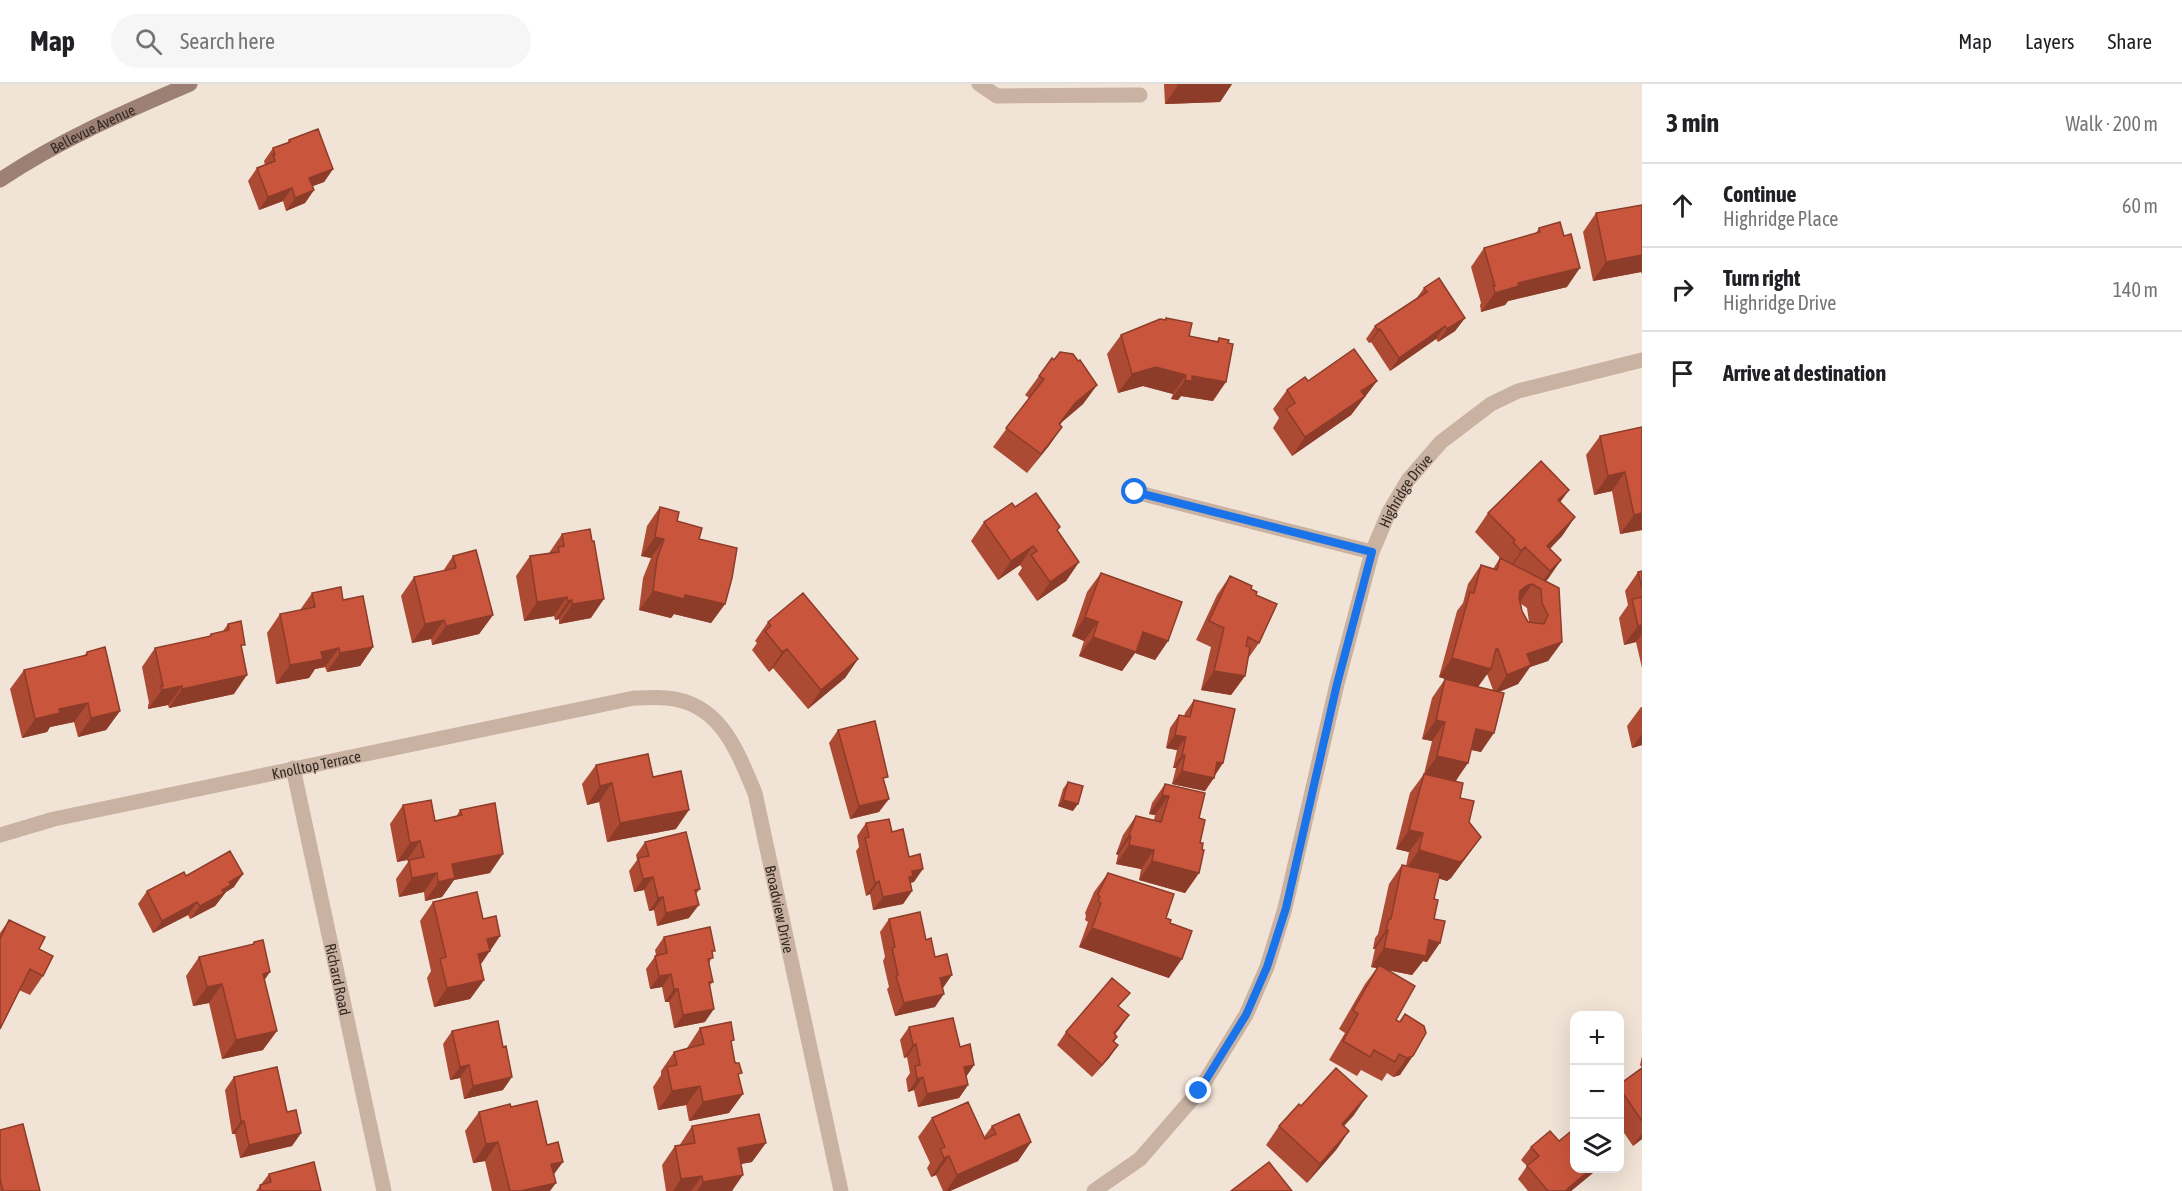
<!DOCTYPE html>
<meta charset="utf-8">
<style>
:root{--surface:#fff;--page:#f6f6f6;--text:#202124;--muted:#757577;--line:#e0e0e0}
body{margin:0;font-family:"Asap Condensed",sans-serif;background:var(--page);color:var(--text)}
.controls{position:absolute;right:18px;bottom:18px;display:grid;overflow:hidden;border-radius:12px;box-shadow:0 6px 24px #0002}
.controls button{width:54px;height:54px;display:grid;place-items:center;padding:0;border:0;border-bottom:2px solid var(--line);background:var(--surface);color:var(--text);font:30px sans-serif}
.stop{position:absolute;width:18px;height:18px;margin:-14px;border:4px solid #1a73e8;border-radius:50%;background:#fff}
.stop.end{background:#1a73e8;border-color:#fff;box-shadow:0 2px 6px #0008}
.list{margin:0;padding:0;list-style:none}
h2{display:flex;justify-content:space-between;align-items:center;height:78px;margin:0;padding:0 24px;font-size:26px}
h2 small{font-size:20px;font-weight:400;color:var(--muted)}
.list li{display:grid;grid-template-columns:39px 1fr auto;gap:18px;align-items:center;box-sizing:border-box;height:84px;padding:0 24px;border-top:2px solid var(--line)}
.list b{display:block;font-size:22px;white-space:nowrap}
.list p{margin:0;font-size:20px;white-space:nowrap;color:var(--muted)}
.list em{font-size:20px;font-style:normal;color:var(--muted)}
.icon{flex:none;width:33px;height:33px;fill:none;stroke:currentColor;stroke-width:2;stroke-linecap:round;stroke-linejoin:round}
.map{position:relative;flex:none;width:1642px;height:1107px;overflow:hidden}
header{display:flex;align-items:center;gap:36px;box-sizing:border-box;height:84px;padding:0 30px;background:var(--surface);border-bottom:2px solid var(--line)}
header strong{font-size:28px}
nav{display:flex;gap:33px;margin-inline-start:auto;font-size:21px}
.search{width:420px;height:54px;background:var(--page);display:flex;align-items:center;gap:15px;box-sizing:border-box;padding:0 21px;border-radius:33px;color:var(--muted);font-size:22px}
main{display:flex}
aside{flex:1;background:var(--surface)}
.map>svg:first-child{display:block}
</style>
<header>
<strong>Map</strong>
<div class="search"><svg class="icon" aria-label="search" viewBox="0 0 24 24"><circle cx="10" cy="10" r="6"/><path d="M15 15l6 6"/></svg>Search here</div>
<nav><a>Map</a><a>Layers</a><a>Share</a></nav>
</header>
<main>
<div class="map">
<svg width="1642" height="1107" viewBox="0 0 1642 1107">
<rect width="100%" height="100%" fill="#f1e3d6"/>
<g fill="none" stroke-linecap="round" stroke-linejoin="round">
<path stroke="#c9b2a2" stroke-width="15" d="M979,0L997,12L1140,11"/>
<g stroke="#c9b2a2" stroke-width="15">
<path d="M1135,408L1372,468"/>
<path id="s1" d="M293,684L384,1107"/>
<path id="s2" d="M0,751L54,735L634,614C645,614 657,613 667,614C721,619 737,667 755,709L841,1107"/>
<path id="s3" d="M1094,1107L1140,1075L1199,1007L1246,931L1267,883L1285,824L1337,600L1372,468L1389,428L1408,396L1441,358L1491,320L1518,307L1642,276"/>
</g>
<path stroke="#9d8074" stroke-width="15" id="s4" d="M0,96C58,57 126,27 190,0"/>
</g>
<path fill="#ad4a34" fill-rule="evenodd" d="M1164,0H1232L1220,18L1165,20Z
M289,56L333,85L324,98L312,102L314,106L305,119L286,127L283,117L259,126L248,97L257,84L265,81L264,77L273,64L287,59Z
M1642,121V190L1641,188L1593,197L1583,148L1596,129Z
M1539,144L1567,203L1508,217L1505,221L1481,228L1480,221L1481,219L1471,183L1484,164L1536,149Z
M1424,204L1465,234L1455,247L1438,258L1436,255L1390,287L1371,258L1369,259L1366,255L1375,242L1416,215Z
M1166,234L1189,252L1217,257L1219,254L1213,317L1181,312L1178,316L1171,315L1173,310L1143,302L1118,309L1107,270L1121,251L1165,236Z
M1039,292L1097,301L1083,320L1062,338L1060,341L1062,343L1027,389L993,363L1029,314L1025,311Z
M1308,297H1377L1351,331L1292,372L1273,344L1279,334L1273,325L1287,306Z
M1642,343V446L1620,450L1612,407L1594,411L1586,371L1600,352Z
M1569,406L1560,418L1575,433L1562,452L1550,465L1561,476L1546,497L1562,558L1548,577L1530,583L1518,600L1499,608L1481,668L1471,666L1456,697L1460,714L1469,738L1481,753L1451,794L1447,797L1439,794L1434,815L1427,878L1423,877L1412,891L1388,886L1396,936L1399,938L1405,930L1424,942L1400,991L1393,993L1387,989L1382,997L1361,986L1357,992L1329,976L1345,949L1339,945L1365,900L1377,884L1371,883L1375,865H1373L1375,854L1378,850L1389,800L1402,781L1406,782L1409,768L1396,765L1410,709L1424,690L1432,657L1422,655L1432,614L1445,595L1439,593L1457,527L1463,519L1468,500L1481,481L1493,485L1500,474L1475,448L1488,429ZM1521,520L1527,524L1529,538L1522,527ZM1487,590L1493,606L1478,603Z
M660,423L699,455L725,520L711,539L674,530L671,534L639,526L643,494L651,474L641,472L647,442Z
M1015,423L1058,447L1079,478L1066,497L1037,517L1018,490L1022,484L1020,481L998,496L971,457L984,438Z
M562,450L591,534L559,540V535L555,536L554,532L524,537L516,492L530,472L549,469Z
M453,472L493,531L479,550L432,561L431,555L412,559L401,512L414,493L443,487Z
M1642,487V584L1636,558L1624,561L1619,534L1628,521L1625,507L1638,488Z
M1101,489L1168,557L1155,576L1135,569L1122,587L1079,572L1084,557L1072,552L1087,508Z
M1230,492L1251,505L1256,511L1259,559L1247,576L1245,592L1231,611L1201,606L1211,563L1196,556L1217,511Z
M312,509L343,516L373,563L360,582L327,588L325,583L315,585L309,594L276,600L267,549L280,530L300,526Z
M768,538L858,575L845,594L808,625L773,584L769,588L752,566L757,559L755,557Z
M228,540L242,565L234,610L169,624L168,621L148,625V621L149,619L142,583L155,564L208,553L211,550L223,547Z
M87,568L120,627L106,646L78,653L74,638L50,643L47,648L22,654L10,605L24,586L84,572Z
M1194,616L1223,679L1205,707L1172,700L1176,684H1173L1177,666L1166,664L1170,644L1179,631L1184,632L1185,629Z
M1641,623H1642V661L1632,664L1627,642Z
M838,646L884,698L879,728L850,735L829,659Z
M596,681L653,693L676,745L607,758L599,718L587,721L582,700Z
M1068,698L1073,727L1058,722L1063,705Z
M1165,700L1199,734L1200,759L1199,789L1185,809L1139,796L1141,785L1116,780L1118,771L1116,770L1123,751L1136,732L1154,736L1155,731L1149,730L1152,719Z
M403,721L435,737L456,733L460,726L490,789L454,796L442,813L425,817L424,808L399,813L396,795L408,778L407,776L397,778L390,740Z
M866,739L892,748L914,798L910,799L912,807L903,820L873,826L870,810L866,812L856,767L859,763L857,752Z
M645,758L700,805L696,810L689,834L657,842L654,826L649,827L644,806L634,808L629,787L637,776L636,771Z
M1108,789L1166,834L1170,839L1169,894L1079,863L1088,838L1085,836L1086,832L1085,829L1094,808Z
M186,792L234,803L226,808L215,822L190,835L188,831L153,849L138,820L147,807Z
M433,818L483,835L500,852L480,881L484,896L470,915L434,923L427,894L431,887L420,837Z
M889,835L926,856L935,873L943,904L935,923L895,932L887,905L889,903L883,877L885,873L880,848Z
M9,836L39,865L43,892L30,911L19,906L0,945V849Z
M664,853L713,870L709,880L713,898L709,902L705,938L674,944L669,918H665L662,903L650,905L646,885L656,871L655,866Z
M254,858L265,896L263,966L222,975L209,919L193,922L186,892L199,873L252,861Z
M1119,923L1120,944L1115,950L1117,953L1114,958L1118,961L1109,974L1092,993L1057,961L1066,948Z
M909,943L960,963L974,981L966,993L968,1001L959,1014L918,1023L914,1006L908,1008L906,995L910,989L907,973L904,974L900,956Z
M700,944L731,960L739,993L729,1029L689,1037L686,1021L658,1026L653,1003L661,991V987L674,968L687,964Z
M452,947L503,963V1006L464,1015L460,994L450,996L443,960Z
M1642,972V984L1640,981Z
M1642,984V1055L1633,1062L1620,1043V1000Z
M234,993L287,1028L301,1049L292,1062L240,1074L235,1050H232L225,1006Z
M1301,1022L1354,1031L1344,1042L1349,1047L1336,1066L1307,1099L1266,1061L1279,1042Z
M511,1023L554,1091L550,1107H492L485,1077L473,1079L465,1047L479,1028Z
M932,1034L984,1053L992,1042L1031,1058L1018,1077L950,1107H943L936,1091L931,1093L927,1084L930,1079L918,1053Z
M692,1042L752,1078L741,1080L732,1107H666L662,1081L675,1062H679Z
M0,1046L40,1107H0Z
M1531,1063L1575,1084H1599L1571,1107H1528L1518,1095L1527,1082L1521,1076Z
M269,1090L321,1107H256Z"/>
<path fill="#8d3c2a" d="M1201,0H1232L1220,18L1165,20L1178,1Z
M333,85L324,98L300,107L309,94Z
M292,104L283,117L259,126L268,113Z
M314,106L305,119L286,127L295,114Z
M1642,171V186L1641,188L1593,197L1606,178Z
M1580,184L1567,203L1508,217L1505,221L1481,228L1495,209L1518,199Z
M1465,234L1455,247L1438,258L1447,245Z
M1445,242L1436,255L1390,287L1399,274Z
M1380,245L1371,258L1369,259L1378,246Z
M1156,283L1186,291L1173,310L1143,302L1118,309L1132,290Z
M1192,292L1226,298L1213,317L1181,312L1178,316L1171,315L1185,296Z
M1377,297L1351,331L1292,372L1305,353L1361,307Z
M1097,301L1083,320L1062,338L1045,359L1075,319Z
M1062,343L1049,362L1027,389L1041,370Z
M1625,388L1612,407L1594,411L1608,392Z
M1569,406L1555,425L1558,416Z
M1642,429V446L1620,450L1634,431Z
M1575,433L1562,452L1538,476L1547,462Z
M655,453L664,455L651,474L641,472Z
M1033,462L1020,481L998,496L1011,477Z
M1525,463L1512,482L1508,486L1521,467Z
M1561,476L1548,495L1538,504L1550,487Z
M1079,478L1066,497L1037,517L1050,498Z
M1532,500L1519,519L1520,507L1528,501Z
M653,507L685,511L725,520L711,539L674,530L671,534L639,526Z
M567,513L554,532L524,537L537,518Z
M604,515L591,534L559,540L572,520Z
M572,516L559,535L555,536L568,517Z
M493,531L479,550L432,561L446,542Z
M1085,533L1098,538L1084,557L1072,552Z
M444,536L431,555L412,559L425,540Z
M1642,541V550L1636,558L1624,561L1638,542Z
M1143,548L1168,557L1155,576L1135,569L1122,587L1079,572L1093,553Z
M1562,558L1548,577L1530,583L1518,600L1494,610L1507,591L1527,570Z
M373,563L360,582L327,588L340,569Z
M339,564L325,583L315,585L309,594L276,600L290,581L321,568Z
M787,565L773,584L769,588L782,568Z
M1496,565H1498L1485,584L1491,585L1477,604L1439,593L1452,574Z
M858,575L845,594L808,625L821,606Z
M1214,587L1245,592L1231,611L1201,606Z
M247,591L234,610L169,624L182,605Z
M182,602L168,621L148,625L162,606Z
M88,619L74,638L50,643L47,648L22,654L35,635L59,625Z
M120,627L106,646L78,653L91,634Z
M1436,636L1445,638L1432,657L1422,655Z
M1476,645L1494,649L1481,668L1463,664Z
M1642,650V661L1632,664Z
M1175,651L1186,653L1177,666L1166,664Z
M1182,671H1185L1176,684H1173Z
M1437,672L1468,679L1455,698L1424,691Z
M1217,678L1223,679L1214,692Z
M1182,687L1214,694L1205,707L1172,700Z
M612,699L599,718L587,721L600,702Z
M1162,711L1169,712L1155,731L1149,730Z
M889,715L879,728L850,735L859,722Z
M1063,716L1078,720L1073,727L1058,722Z
M689,726L676,745L607,758L620,739Z
M1409,746L1423,749L1409,768L1396,765Z
M1129,751L1131,752L1118,771L1116,770Z
M1481,753L1451,794L1447,797L1406,785L1419,766Z
M420,757L407,776L397,778L410,759Z
M1129,761L1154,766L1141,785L1116,780Z
M503,770L490,789L454,796L442,813L425,817L452,780Z
M1152,777L1199,789L1185,809L1139,796Z
M923,785L914,798L908,799L904,805L912,787Z
M437,789L424,808L399,813L412,794Z
M243,790L234,803L226,808L215,822L190,835L200,822L222,806L229,798Z
M653,793L644,806L634,808L643,795Z
M879,797L870,810L866,812L875,799Z
M912,807L903,820L873,826L883,813Z
M663,813L654,826L649,827L658,814Z
M197,818L188,831L153,849L162,837Z
M699,821L689,834L657,842L666,829Z
M1092,844L1182,875L1169,894L1079,863Z
M1386,846H1388L1375,865H1373Z
M500,852L477,886L464,889L487,855Z
M1429,856L1440,859L1427,878L1423,877L1412,891L1371,883L1384,864Z
M270,888L257,907L263,890Z
M671,890L662,903L650,905L659,892Z
M952,891L943,904L931,907L940,894Z
M484,896L470,915L434,923L447,904Z
M222,900L209,919L193,922L207,903Z
M674,905H678L669,918H665Z
M944,910L935,923L895,932L904,919Z
M714,925L705,938L674,944L683,931Z
M1129,931L1120,944L1105,962L1114,949Z
M277,947L263,966L222,975L236,956Z
M916,960L907,973L904,974L913,961Z
M1118,961L1109,974L1092,993L1102,981Z
M1413,972L1400,991L1393,993L1407,974Z
M469,981L460,994L450,996L460,983Z
M974,981L965,994L964,983Z
M512,993L503,1006L464,1015L473,1002Z
M923,993L914,1006L908,1008L917,995Z
M968,1001L959,1014L918,1023L927,1010Z
M700,1002L686,1021L658,1026L672,1007Z
M743,1010L729,1029L689,1037L703,1018Z
M1367,1012L1354,1031L1328,1059L1342,1040Z
M241,1037H244L235,1050H232Z
M1349,1047L1336,1066L1307,1099L1320,1080Z
M301,1049L292,1062L240,1074L249,1061Z
M1642,1049V1055L1633,1062Z
M498,1058L485,1077L473,1079L486,1060Z
M1031,1058L1018,1077L950,1107H946L957,1091Z
M766,1059L752,1078L724,1083L738,1064Z
M949,1072L936,1091L931,1093L944,1074Z
M563,1078L549,1097L551,1080Z
M1592,1084H1599L1571,1107H1565Z
M743,1091L732,1107H697L703,1098Z
M702,1092L691,1107H673L681,1095Z
M556,1099L550,1107H520Z"/>
<path fill="#c9563c" stroke="#8d3c2a" stroke-width="1.5" fill-rule="evenodd" d="M1178,0H1201L1178,1Z
M318,45L333,85L309,94L314,106L295,114L292,104L268,113L257,84L275,77L273,71H275L273,64L290,58L289,56Z
M1642,121V171L1606,178L1596,129Z
M1560,138L1564,152L1571,150L1580,184L1518,199L1519,202L1495,209L1493,202H1495L1484,164L1540,148L1539,144Z
M1439,194L1465,234L1447,245L1445,242L1399,274L1380,245L1378,246L1375,242L1427,208L1424,204Z
M1166,234L1192,239L1189,252L1218,258L1219,254L1229,256L1228,259L1233,260L1226,298L1192,292V297L1185,296L1186,291L1156,283L1132,290L1121,251L1160,235L1166,236Z
M1354,265L1377,297L1361,307L1365,312L1305,353L1286,325L1295,319L1287,306L1305,293L1308,297Z
M1060,268L1073,270L1078,277L1080,276L1097,301L1075,319L1059,340L1062,343L1041,370L1006,344L1044,295L1039,292L1052,274L1054,276Z
M1642,343V429L1634,431L1625,388L1608,392L1600,352Z
M1541,377L1569,406L1558,416L1575,433L1547,462L1561,476L1550,487L1525,463L1521,467L1513,458L1515,456L1488,429Z
M1036,409L1060,443L1057,446L1079,478L1050,498L1031,471L1037,467L1033,462L1011,477L984,438L1012,419L1015,423Z
M660,423L679,428L677,437L702,444L699,455L737,464L732,494L725,520L685,511L684,515L653,507L657,475L664,455L655,453Z
M590,445L592,457H594L604,515L572,520V516L568,517L567,513L537,518L530,472L559,468L558,463L564,462L562,450Z
M476,466L493,531L446,542L444,536L425,540L414,493L456,484L453,472Z
M1500,474L1559,504L1562,558L1527,570L1531,581L1507,591L1498,565H1496L1491,585L1452,574L1470,508L1474,509L1481,481L1497,486ZM1532,500L1541,505L1542,519L1548,531L1544,540L1528,538L1522,527L1519,514L1520,507L1528,501Z
M1642,487V504L1638,488Z
M1101,489L1182,518L1168,557L1143,548L1136,568L1093,553L1098,538L1085,533Z
M1230,492L1252,502L1251,505L1257,508L1256,511L1277,520L1259,559L1248,553L1246,562L1250,563L1245,592L1214,587L1224,544L1209,537Z
M341,503L343,516L363,512L373,563L340,569L339,564L321,568L323,575L290,581L280,530L315,523L312,509Z
M803,509L858,575L821,606L787,565L782,568L765,547L771,542L768,538Z
M1642,513V541L1638,542L1632,515Z
M241,537L245,561H241L247,591L182,605V602L162,606L161,602H163L155,564L211,552V550L229,546L228,540Z
M105,563L120,627L91,634L88,619L59,625L60,629L35,635L24,586L87,571V568Z
M1445,595L1504,609L1494,649L1476,645L1468,679L1437,672L1445,638L1436,636Z
M1194,616L1235,625L1223,679L1217,678L1214,694L1182,687L1185,671H1182L1186,653L1175,651L1179,631L1190,633Z
M875,637L888,693L883,694L889,715L859,722L838,646Z
M648,670L653,693L681,687L689,726L620,739L612,699L600,702L596,681Z
M1424,690L1463,699L1460,714L1474,717L1469,738L1481,753L1464,775L1460,778L1419,766L1423,749L1409,746Z
M1068,698L1083,702L1078,720L1063,716Z
M1165,700L1205,709L1199,734L1205,736L1200,759H1203L1202,766H1204L1199,789L1152,777L1154,766L1129,761L1131,752L1129,751L1136,732L1161,738L1169,712L1162,711Z
M431,716L435,737L462,731L460,726L495,719L503,770L452,780L455,794L438,798L437,789L412,794L409,776L424,773L420,757L410,759L403,721Z
M889,735L892,748L903,745L909,773L920,770L923,785L912,787L913,792L909,793L912,807L883,813L879,797L875,799L865,754L869,753L866,739Z
M686,748L700,805L695,806L699,821L666,829L663,813L658,814L653,793L643,795L638,774L649,772L645,758Z
M230,767L243,790L229,798L231,801L222,806L224,809L200,822L197,818L162,837L147,807L184,788L186,792Z
M1402,781L1440,789L1434,815L1438,816L1434,835L1445,837L1440,859L1429,856L1426,872L1384,864L1388,846H1386L1389,835H1391Z
M1108,789L1174,810L1166,834L1171,836L1170,839L1192,847L1182,875L1092,844L1101,819L1098,817L1100,813L1098,810Z
M477,808L483,835L496,832L500,852L487,855L490,867L478,870L484,896L447,904L440,875L446,873L433,818Z
M920,828L926,856L931,854L935,873L947,870L952,891L940,894L944,910L904,919L896,892L898,891L892,864L895,863L889,835Z
M9,836L45,853L39,865L53,872L43,892L30,885L0,945V855Z
M710,843L715,867H712L713,874L708,875L713,898H709L714,925L683,931L678,905H674L671,890L659,892L655,872L667,869L664,853Z
M263,856L270,888L263,890L277,947L236,956L222,900L207,903L199,873L254,860V858Z
M1379,881L1415,902L1396,936L1400,938L1405,930L1424,942L1426,949L1413,972L1407,974L1399,970L1395,978L1374,966L1370,973L1343,957L1358,930L1353,926Z
M1112,894L1130,909L1118,922L1129,931L1114,949L1117,953L1113,957L1118,961L1102,981L1066,948Z
M953,934L960,963L970,960L974,981L964,983L968,1001L927,1010L923,993L917,995L915,982L920,981L916,960L913,961L909,943Z
M498,937L503,963L506,962L512,993L473,1002L469,981L460,983L452,947Z
M731,938L734,956L731,957L735,979H739L742,989L738,990L743,1010L703,1018L700,1002L672,1007L667,983L677,981L674,968L704,960L700,944Z
M277,983L287,1028L296,1026L301,1049L249,1061L244,1037H241L234,993Z
M1336,984L1367,1012L1342,1040L1349,1047L1320,1080L1279,1042L1299,1020L1301,1022Z
M1642,984V1037L1620,1005V1000Z
M537,1017L547,1061L558,1058L563,1078L551,1080L556,1099L520,1107H510L498,1058L486,1060L479,1028L510,1020L511,1023Z
M968,1018L985,1055L996,1050L992,1042L1019,1030L1031,1058L957,1091L949,1072L944,1074L940,1065L945,1063L932,1034Z
M759,1030L766,1059L738,1064L743,1091L703,1098L702,1092L681,1095L675,1062L695,1059L692,1042Z
M23,1040L40,1107H3L0,1095V1046Z
M1575,1044V1084H1592L1565,1107H1548L1527,1082L1539,1072L1531,1063L1550,1047L1559,1057Z
M314,1078L321,1107H261L260,1101L271,1098L269,1090Z
M1269,1078L1292,1107H1231Z"/>
<g fill="none" stroke-linecap="round" stroke-linejoin="round">
<path stroke="#1a73e8" stroke-width="8" d="M1135,408L1372,468L1337,600L1286,824L1267,883L1246,931L1199,1007"/>
</g>
<g text-anchor="middle" dominant-baseline="central" stroke-width="5" stroke-linejoin="round" paint-order="stroke">
<g font-size="15" fill="#342925" stroke="#f9ede2">
<text stroke="none"><textPath href="#s4" startOffset="106">Bellevue Avenue</textPath></text>
<text stroke="none"><textPath href="#s3" startOffset="786">Highridge Drive</textPath></text>
<text stroke="none"><textPath href="#s2" startOffset="324">Knolltop Terrace</textPath></text>
<text stroke="none"><textPath href="#s2" startOffset="938">Broadview Drive</textPath></text>
<text stroke="none"><textPath href="#s1" startOffset="216">Richard Road</textPath></text>
</g>
</g>
</svg>
<div class="controls">
<button>+</button>
<button>−</button>
<button><svg class="icon" aria-label="layers" viewBox="0 0 24 24"><path d="M12 4l9 5-9 5-9-5zM3 14l9 5 9-5"/></svg></button>
</div>
<div class="stop" style="left:1135px;top:408px"></div>
<div class="stop end" style="left:1199px;top:1007px"></div>
</div>
<aside>
<h2>3 min<small>Walk · 200 m</small></h2>
<ul class="list">
<li><svg class="icon" aria-label="ahead" viewBox="0 0 24 24"><path d="M12 20V5M6 11l6-6 6 6"/></svg><div><b>Continue</b><p>Highridge Place</p></div><em>60 m</em></li>
<li><svg class="icon" aria-label="right" viewBox="0 0 24 24"><path d="M7 20v-9h11M14 6l5 5-5 5"/></svg><div><b>Turn right</b><p>Highridge Drive</p></div><em>140 m</em></li>
<li><svg class="icon" aria-label="arrive" viewBox="0 0 24 24"><path d="M6 21V4h12l-3 4 3 4H6"/></svg><div><b>Arrive at destination</b></div></li>
</ul>
</aside>
</main>
